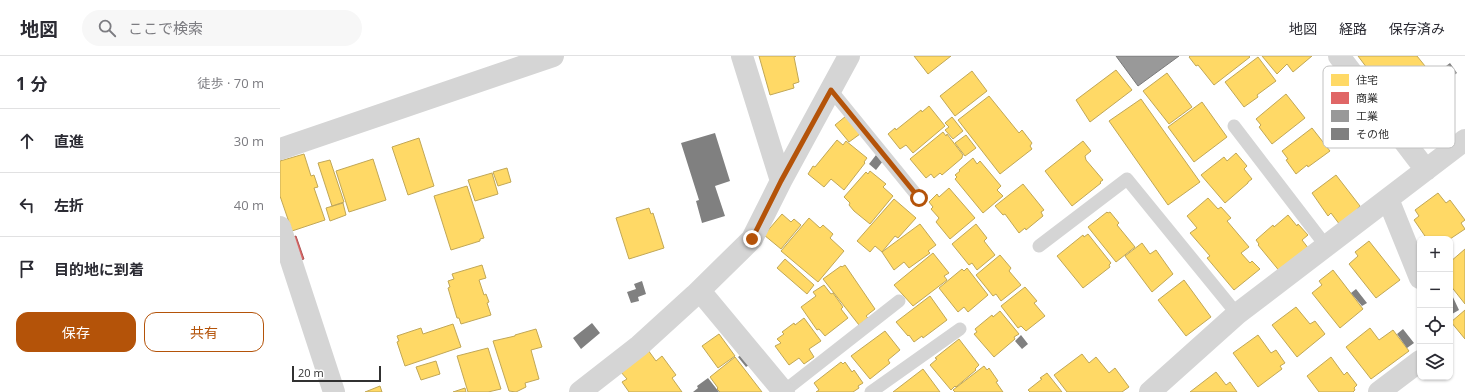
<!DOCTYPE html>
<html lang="ja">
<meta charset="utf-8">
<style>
:root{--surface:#fff;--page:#f7f7f7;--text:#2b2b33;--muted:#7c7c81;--line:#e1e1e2;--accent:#b45309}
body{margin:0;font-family:"Open Sans","Noto Sans JP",sans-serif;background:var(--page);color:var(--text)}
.controls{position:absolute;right:12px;bottom:12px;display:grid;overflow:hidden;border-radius:8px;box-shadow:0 1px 3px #0004}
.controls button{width:36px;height:36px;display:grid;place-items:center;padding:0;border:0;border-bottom:1px solid var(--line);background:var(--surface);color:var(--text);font:20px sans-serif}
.scale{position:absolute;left:12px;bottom:10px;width:89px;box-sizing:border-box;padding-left:4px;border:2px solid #313131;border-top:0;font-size:11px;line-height:14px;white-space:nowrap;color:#313131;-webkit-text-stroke:3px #fff;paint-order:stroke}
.stop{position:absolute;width:12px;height:12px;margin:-9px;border:3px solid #b45309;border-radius:50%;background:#fff}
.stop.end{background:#b45309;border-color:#fff;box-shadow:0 1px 4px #0008}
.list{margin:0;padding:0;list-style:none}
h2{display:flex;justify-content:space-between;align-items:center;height:52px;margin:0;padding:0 16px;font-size:17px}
h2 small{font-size:13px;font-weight:400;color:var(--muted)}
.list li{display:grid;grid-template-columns:26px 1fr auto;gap:12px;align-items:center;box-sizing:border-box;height:64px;padding:0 16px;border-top:1px solid var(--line)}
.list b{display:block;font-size:15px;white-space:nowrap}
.list em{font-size:13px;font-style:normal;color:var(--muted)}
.actions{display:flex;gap:8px;padding:12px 16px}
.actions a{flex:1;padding:9px 0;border:1px solid var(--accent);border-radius:12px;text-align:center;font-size:14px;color:var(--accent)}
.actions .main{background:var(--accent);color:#fff}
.icon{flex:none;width:22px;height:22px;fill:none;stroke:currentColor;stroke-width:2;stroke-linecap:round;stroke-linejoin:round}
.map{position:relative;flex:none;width:1185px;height:336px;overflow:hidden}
header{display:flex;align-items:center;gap:24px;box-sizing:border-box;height:56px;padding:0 20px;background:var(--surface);border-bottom:1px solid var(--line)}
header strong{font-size:19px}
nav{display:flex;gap:22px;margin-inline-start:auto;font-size:14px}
.search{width:280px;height:36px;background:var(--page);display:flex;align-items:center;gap:10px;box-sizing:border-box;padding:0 14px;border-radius:22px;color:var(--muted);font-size:15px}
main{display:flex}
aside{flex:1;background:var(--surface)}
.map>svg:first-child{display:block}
</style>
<header>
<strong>地図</strong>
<div class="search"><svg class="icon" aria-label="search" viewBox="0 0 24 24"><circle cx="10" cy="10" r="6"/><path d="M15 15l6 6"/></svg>ここで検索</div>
<nav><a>地図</a><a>経路</a><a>保存済み</a></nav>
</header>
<main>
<aside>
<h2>1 分<small>徒歩 · 70 m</small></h2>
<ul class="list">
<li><svg class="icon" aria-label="ahead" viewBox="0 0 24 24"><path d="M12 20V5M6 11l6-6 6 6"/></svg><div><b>直進</b></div><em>30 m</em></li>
<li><svg class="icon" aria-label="left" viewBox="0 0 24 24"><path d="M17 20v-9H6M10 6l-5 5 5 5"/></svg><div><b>左折</b></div><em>40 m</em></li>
<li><svg class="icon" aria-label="arrive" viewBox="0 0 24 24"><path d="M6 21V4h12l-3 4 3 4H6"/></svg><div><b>目的地に到着</b></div></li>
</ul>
<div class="actions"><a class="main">保存</a><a>共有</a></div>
</aside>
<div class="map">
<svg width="1185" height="336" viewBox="0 0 1185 336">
<rect width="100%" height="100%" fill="#fff"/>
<path fill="#ffd966" stroke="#c1a756" d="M479,0H516L514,1L519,26L513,28L514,32L490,39Z
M634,0H671L648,18Z
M910,0H969L970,1L934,29L918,9L916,10L909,1Z
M982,0H1032L1013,16L1007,8L997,18Z
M1078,0H1137L1149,15L1111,44Z
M978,1L996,25L977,39L978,41L964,51L945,26Z
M836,14L852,34L810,66L796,44Z
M692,15L707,35L675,60L660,40Z
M887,17L912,51L889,68L863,35Z
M1006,38L1025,62L992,88L979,71L981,69L976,63Z
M709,40L739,77L742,74L752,87L750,90L752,93L720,118L678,64Z
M861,43L920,126L888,149L829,65Z
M922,46L947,81L914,106L888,71Z
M649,50L665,70L633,97L626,89L620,93L608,78L615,72L616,74L641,54L642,56Z
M566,60L580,78L569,86L555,69Z
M672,61L683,75L673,83L665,74L669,71L665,67Z
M1032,72L1050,95L1028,111L1027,109L1016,118L1006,104L1008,103L1002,95Z
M663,76L666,80L667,78L683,99L682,101V102L662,119L660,117L654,122L651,118L646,122L630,103Z
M686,79L696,92L685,100L675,87Z
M139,82L154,130L128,139L112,91Z
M557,84L563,89L566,85L587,102L584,106L585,107L564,134L551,123L544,131L528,118L533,110L535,111Z
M803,85L811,95L805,100L806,104L823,124L820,126L821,127L792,150L765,115Z
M956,97L967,110L964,113L972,123L968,126V127L945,147L921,119L944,101L947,105Z
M24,98L31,120L34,119L38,131L34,132L45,164L12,175L0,140V105Z
M693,102L697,108L700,105L721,130L717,134L723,140L703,157L675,123L677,121L675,119L680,115L679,114Z
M93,103L106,144L69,156L56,115Z
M50,104L64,146L52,150L38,107Z
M227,112L231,126L218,130L213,116Z
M590,115L606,128L603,131L613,140L590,168L574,155L569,149L570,147L564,141L586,116L588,118Z
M212,117L218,138L195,145L188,124Z
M1056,119L1080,150L1077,153L1078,155L1060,169L1051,157L1048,160L1032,137Z
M743,128L764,154L761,156L763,160L746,174L745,172L739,177L725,158L723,159L715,150Z
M187,130L204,182L200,183V185L171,194L154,140Z
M669,132L695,162L670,183L656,166L659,162L651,153L653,151L649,146L657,138L659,141Z
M1158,137L1166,147L1170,144L1185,164L1181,167L1185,173L1170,183H1147L1134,164L1139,160L1135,154Z
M928,142L938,153L941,151L951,162L947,165L969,191L961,197L970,207L972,205L980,213L954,234L927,202L930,200L910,177L917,172L907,160Z
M614,143L636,162L618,182L615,180L602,196L595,190L590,196L577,185Z
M63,147L66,159L50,165L46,152Z
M369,152L371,158L373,157L384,192L349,203L336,162Z
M827,156L828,157L830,156L839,167L837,169L855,191L836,206L808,171Z
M502,158L511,166L514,163L521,169L501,193L484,179Z
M1008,159L1017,170L1018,168L1028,179L1022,184L1029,193L1001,217L978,189L979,188L976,184L993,169L994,171Z
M529,162L540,172L543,169L553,178L550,182L564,195L538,226L501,195Z
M640,168L656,189L648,195L650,197L629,212L624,206L614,214L602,196Z
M696,168L707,182L704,185L715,199L697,214L692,207L689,209L672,188Z
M808,178L831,207L829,209L830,211L803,232L777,200L803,179L804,181Z
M1089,185L1120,224L1096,242L1069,208L1078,200L1075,196Z
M862,187L870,198L876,194L893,218L872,236L845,200Z
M1185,193V248L1170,229V221L1171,220L1170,218V206Z
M653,197L669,217L664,220L667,224L633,250L614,229Z
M720,199L731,212L729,215L741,229L721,245L716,238L713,240L696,219Z
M505,203L534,229L527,238L497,212Z
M202,209L206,222L199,224L204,239L206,238L209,246L207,247L211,259L181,268L179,262H177L168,232L170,231L168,225L174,223L172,218Z
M565,209L595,253L586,260L588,262L579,269L543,223L561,210L562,211Z
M687,212L708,239L688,256L684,251L678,256L659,232L682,213L684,215Z
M1053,214L1083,253L1060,272L1032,237L1042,229L1039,225Z
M904,224L931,261L906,280L878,244Z
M544,229L551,238L553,237L563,251L561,253L568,262L545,280L539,273L537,274L521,251L536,240L533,236Z
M745,231L757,245L754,247L765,260L746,275L741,270L738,272L721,250Z
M650,240L667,264L643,282L642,280L634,286L629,279L628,280L616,266Z
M1016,251L1030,268L1035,265L1045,278L1017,301L992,269Z
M1185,254V283L1171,266Z
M720,255L739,278L734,281L735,283L714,301L694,278L697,276L695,273L712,259L713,261Z
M524,262L541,285L529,293L534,301L524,308L519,302L509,309L495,290L501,287L497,283L504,278L502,276L514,267L515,269Z
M173,268L181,291L125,310L117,286L119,285L117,280L141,272L143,278Z
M1090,272L1099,284L1113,274L1129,295L1091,323L1066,291Z
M256,273L262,291L251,294L259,323L245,327L246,331L236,336L229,335L213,285L235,280V279Z
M605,275L620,294L608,304L610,307L590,323L571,300Z
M439,278L455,300L438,312L422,290Z
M978,279L991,297L996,294L1005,307L1000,310L1002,313L978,331L953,297Z
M679,283L699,309L695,313L696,314L676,331L675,330L671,334L650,309L657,303L655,302Z
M208,292L221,333L208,336H188L177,300Z
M368,294L376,305L382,300L396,319L392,322L402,336H349L342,326L347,323L340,315Z
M802,298L809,307L816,301L829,317L835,312L849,331L842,336H787L774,319Z
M455,301L482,336H440L437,333L438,332L430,321Z
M1051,301L1064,319L1067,316L1077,329L1074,332L1075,334L1073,336H1039L1027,320Z
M156,305L160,318L141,324L136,311Z
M561,306L563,308L565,306L572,316L574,314L583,327L578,330L579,332L573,336H536L539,334L534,327Z
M704,310L707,314L709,312L718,325L716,326L723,336H675L673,334Z
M643,313L660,336H613Z
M936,316L946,329L950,326L957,336H910Z
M767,317L782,336H750L748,334L762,323L760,322Z
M100,330L102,336H85Z
M185,332L186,336H173Z"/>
<path fill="#e06666" stroke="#ac5656" d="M16,180L24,203L14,206L7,183Z"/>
<path fill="#999" stroke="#7a7a7a" d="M836,0H899L858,30Z"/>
<path fill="#808080" d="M1170,7L1177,17L1170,22L1162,13Z
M435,77L450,125L435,130L445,160L422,167L416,145L419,144L401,87Z
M596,99L603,105L596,114L589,108Z
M362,225L366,238L358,241L359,245L351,247L347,236L356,233L354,228Z
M1076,233L1087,247L1082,250L1071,237Z
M1170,237H1171L1179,254L1172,258L1170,253Z
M312,267L320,277L301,293L293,282Z
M1123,273L1134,287L1127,292L1117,278Z
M741,279L748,288L742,293L735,285Z
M461,299L469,309L466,311L458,301Z
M428,322L439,336H413L418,332L417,330Z"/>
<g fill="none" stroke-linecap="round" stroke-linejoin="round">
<path stroke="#d5d5d5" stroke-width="13" d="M551,34L639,142
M954,70L1046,190
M759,190L847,123L957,258
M504,335L619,245
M591,336L680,273"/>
<path stroke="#d5d5d5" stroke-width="22" d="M462,0L501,125
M1059,0L1146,114
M0,93L273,0
M1108,143L1140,222
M0,171L54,336
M420,235L504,336
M300,336L359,290L415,239L472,183L501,125L569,0
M870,336L957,258L1185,84
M1099,336L1140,305"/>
</g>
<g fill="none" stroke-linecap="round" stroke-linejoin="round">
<path stroke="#b45309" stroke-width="5" d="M472,183L501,125L551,34L639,142"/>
</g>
<rect x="1043" y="10" width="132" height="82" rx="6" fill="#fff" stroke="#c1c1c1" stroke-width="1"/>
<rect x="1051" y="18" width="18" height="12" fill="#ffd966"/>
<rect x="1051" y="36" width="18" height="12" fill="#e06666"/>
<rect x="1051" y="54" width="18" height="12" fill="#999"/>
<rect x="1051" y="72" width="18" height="12" fill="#808080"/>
<g font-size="11" fill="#313131">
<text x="1076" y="28">住宅</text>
<text x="1076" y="46">商業</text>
<text x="1076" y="64">工業</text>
<text x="1076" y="82">その他</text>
</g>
</svg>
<div class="controls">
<button>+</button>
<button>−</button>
<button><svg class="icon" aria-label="locate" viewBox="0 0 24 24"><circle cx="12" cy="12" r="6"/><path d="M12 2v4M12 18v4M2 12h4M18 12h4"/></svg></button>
<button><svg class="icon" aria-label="layers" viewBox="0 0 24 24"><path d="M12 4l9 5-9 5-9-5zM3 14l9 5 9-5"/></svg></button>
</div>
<div class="scale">20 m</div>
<div class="stop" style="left:639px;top:142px"></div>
<div class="stop end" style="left:472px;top:183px"></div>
</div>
</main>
